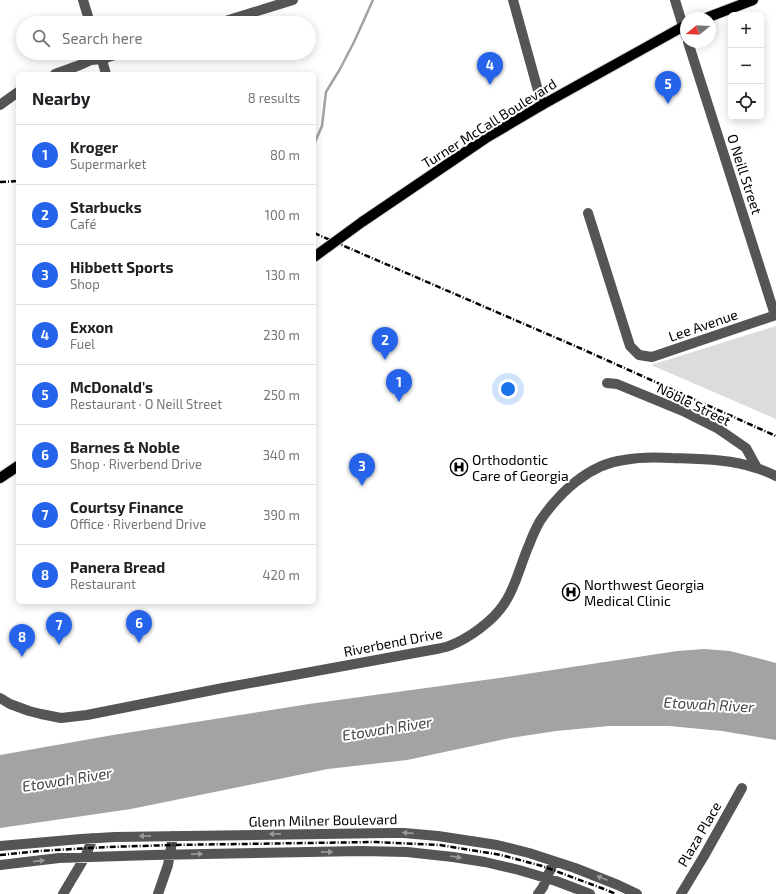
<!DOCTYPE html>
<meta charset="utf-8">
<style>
:root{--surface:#fff;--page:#f2f2f2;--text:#202124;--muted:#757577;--line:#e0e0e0;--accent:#2563eb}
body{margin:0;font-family:"Exo 2",sans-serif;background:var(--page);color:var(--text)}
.controls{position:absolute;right:12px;top:12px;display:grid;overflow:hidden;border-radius:6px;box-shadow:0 2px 10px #0003}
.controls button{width:36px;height:36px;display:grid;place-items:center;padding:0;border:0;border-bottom:1px solid var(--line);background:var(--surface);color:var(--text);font:20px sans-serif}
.compass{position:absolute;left:680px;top:12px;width:36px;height:36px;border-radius:50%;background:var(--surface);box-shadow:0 2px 10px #0003;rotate:252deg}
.you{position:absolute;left:508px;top:389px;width:14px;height:14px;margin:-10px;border:3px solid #fff;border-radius:50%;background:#1a73e8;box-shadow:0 0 0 6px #1a73e833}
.badge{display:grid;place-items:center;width:26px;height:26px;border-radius:50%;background:var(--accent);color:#fff;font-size:13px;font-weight:700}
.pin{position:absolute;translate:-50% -33px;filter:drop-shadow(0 1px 2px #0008)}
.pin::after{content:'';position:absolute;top:21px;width:14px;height:12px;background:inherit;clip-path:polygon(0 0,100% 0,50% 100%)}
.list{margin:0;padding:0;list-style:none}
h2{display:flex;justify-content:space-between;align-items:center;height:52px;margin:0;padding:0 16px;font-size:17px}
h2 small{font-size:13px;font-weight:400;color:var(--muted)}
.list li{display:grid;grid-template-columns:26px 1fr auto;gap:12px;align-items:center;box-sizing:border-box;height:60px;padding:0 16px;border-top:1px solid var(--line)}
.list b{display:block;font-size:15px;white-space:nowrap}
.list p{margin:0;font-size:13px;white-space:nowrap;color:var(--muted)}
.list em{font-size:13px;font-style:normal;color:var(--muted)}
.icon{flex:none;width:22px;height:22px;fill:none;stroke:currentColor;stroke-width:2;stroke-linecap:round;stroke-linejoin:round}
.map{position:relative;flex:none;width:776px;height:894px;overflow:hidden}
.search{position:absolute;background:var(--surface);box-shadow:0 2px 10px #0003;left:16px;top:16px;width:300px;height:44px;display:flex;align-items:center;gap:10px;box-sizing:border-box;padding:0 14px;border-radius:22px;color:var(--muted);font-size:15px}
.panel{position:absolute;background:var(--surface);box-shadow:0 2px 10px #0003;left:16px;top:72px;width:300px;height:532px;border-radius:6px}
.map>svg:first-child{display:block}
</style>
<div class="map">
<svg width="776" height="894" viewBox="0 0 776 894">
<rect width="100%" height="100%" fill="#fff"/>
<path fill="#dcdcdc" d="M776,326V419L651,365Z"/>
<path fill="#a3a3a3" d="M704,649L730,651L776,663V740L722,731L669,726H609L556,731L510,738L407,760L328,769L131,809L0,828V755L113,735L309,704L513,676L677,651Z"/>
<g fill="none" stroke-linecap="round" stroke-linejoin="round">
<path stroke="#a3a3a3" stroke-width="2.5" d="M314,144L322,126L326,92L340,69L354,42L373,0"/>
<defs>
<path id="major" d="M706,18L753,0
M362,222L486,138L542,105L686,25
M0,478L18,466"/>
</defs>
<use href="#major" stroke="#dbdbdb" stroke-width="12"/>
<path stroke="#555" stroke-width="10" d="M83,0L90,23
M513,0L542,105
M675,0L686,36
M219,23L293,0
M688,42L775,315
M100,53L106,74
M55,74L80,65L91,60L102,59L121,53
M0,105L18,92
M588,213L630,346L639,355L652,357L776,315
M607,383L617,384L685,412L717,428L746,448L757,468
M0,698L10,704L29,711L41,714L61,718L87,715L223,688L431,650C437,649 443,648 449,646C468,639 493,621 504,604C516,587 520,565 529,545C532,537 536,528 540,521C559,493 589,464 624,460C639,457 656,457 672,458C699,459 731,459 756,468C763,470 770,473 776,476
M0,846L81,839L115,837L389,833H404L438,836L497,845L529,853L575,868L618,885L637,894
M0,865L59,858L153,855L362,851L407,852L453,857L485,862L519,870L556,881L590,894
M63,894L85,857L93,838
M158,894L168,865L173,836
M538,894L543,887L554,861
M681,894L704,856L742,788"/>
<use href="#major" stroke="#000" stroke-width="10"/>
<path stroke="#000" stroke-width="2.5" stroke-dasharray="6 2 1 2" stroke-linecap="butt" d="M0,182L18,181
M314,233L582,349L776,436
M0,855L39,851L108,847L172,845L376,842L440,845L501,855L542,866L604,889L616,894"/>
<defs>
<path id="major-bridge" d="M314,257L362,222"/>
</defs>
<use href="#major-bridge" stroke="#dbdbdb" stroke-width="12" stroke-linecap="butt"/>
<use href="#major-bridge" stroke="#000" stroke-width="10"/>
</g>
<defs><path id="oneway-solid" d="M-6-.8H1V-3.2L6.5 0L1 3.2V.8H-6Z"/></defs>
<g fill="#999">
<use href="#oneway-solid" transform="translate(408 833) rotate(-175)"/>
<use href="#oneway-solid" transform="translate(275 834) rotate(179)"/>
<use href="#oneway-solid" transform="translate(145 836) rotate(179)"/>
<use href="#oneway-solid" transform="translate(327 852) rotate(-1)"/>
<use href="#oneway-solid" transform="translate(197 854) rotate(-1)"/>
<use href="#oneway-solid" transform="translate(456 857) rotate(9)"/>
<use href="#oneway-solid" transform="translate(39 861) rotate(-6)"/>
<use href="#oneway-solid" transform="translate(602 878) rotate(-158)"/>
</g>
<defs>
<symbol id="hospital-ring" viewBox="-11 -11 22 22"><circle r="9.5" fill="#fff" stroke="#000" stroke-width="1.5"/><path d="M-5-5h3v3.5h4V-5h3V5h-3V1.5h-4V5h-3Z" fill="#000"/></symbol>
</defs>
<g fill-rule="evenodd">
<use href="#hospital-ring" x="449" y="457" width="20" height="20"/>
<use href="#hospital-ring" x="561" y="582" width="20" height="20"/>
</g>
<g text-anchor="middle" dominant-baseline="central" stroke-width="4" stroke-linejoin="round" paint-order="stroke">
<g font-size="14" fill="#000" stroke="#fff">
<text transform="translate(489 123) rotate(-32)">Turner McCall Boulevard</text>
<text transform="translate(745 174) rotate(72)">O Neill Street</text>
<text transform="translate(703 325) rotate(-19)">Lee Avenue</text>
<text transform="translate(694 404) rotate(26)">Noble Street</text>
<text transform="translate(393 642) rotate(-11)">Riverbend Drive</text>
<text transform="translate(323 820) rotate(-1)">Glenn Milner Boulevard</text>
<text transform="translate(699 834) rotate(-60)">Plaza Place</text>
</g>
<g font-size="14" fill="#000" stroke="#fff" text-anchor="start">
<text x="472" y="459">Orthodontic<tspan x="472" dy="16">Care of Georgia</tspan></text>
<text x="584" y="584">Northwest Georgia<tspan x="584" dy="16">Medical Clinic</tspan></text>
</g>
<g font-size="15" font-style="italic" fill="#444" stroke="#fff">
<text transform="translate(709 704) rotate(3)">Etowah River</text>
<text transform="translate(387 728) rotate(-9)">Etowah River</text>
<text transform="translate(67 779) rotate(-9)">Etowah River</text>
</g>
</g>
</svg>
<div class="controls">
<button>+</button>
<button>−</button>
<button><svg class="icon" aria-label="locate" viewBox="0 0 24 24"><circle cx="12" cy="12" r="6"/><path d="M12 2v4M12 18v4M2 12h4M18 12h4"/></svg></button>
</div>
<svg class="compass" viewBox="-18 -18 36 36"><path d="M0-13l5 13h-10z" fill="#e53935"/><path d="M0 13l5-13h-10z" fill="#757577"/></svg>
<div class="you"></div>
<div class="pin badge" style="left:399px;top:402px">1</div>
<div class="pin badge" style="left:385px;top:360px">2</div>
<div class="pin badge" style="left:362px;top:486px">3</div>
<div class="pin badge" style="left:490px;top:85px">4</div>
<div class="pin badge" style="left:668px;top:104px">5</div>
<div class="pin badge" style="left:139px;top:643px">6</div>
<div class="pin badge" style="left:59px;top:645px">7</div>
<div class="pin badge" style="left:22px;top:657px">8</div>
<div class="search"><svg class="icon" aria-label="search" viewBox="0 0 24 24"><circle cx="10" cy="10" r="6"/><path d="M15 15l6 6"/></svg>Search here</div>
<section class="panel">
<h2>Nearby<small>8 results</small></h2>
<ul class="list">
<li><span class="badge">1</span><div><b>Kroger</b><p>Supermarket</p></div><em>80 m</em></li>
<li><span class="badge">2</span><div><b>Starbucks</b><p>Café</p></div><em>100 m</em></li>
<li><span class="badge">3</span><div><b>Hibbett Sports</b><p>Shop</p></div><em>130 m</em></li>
<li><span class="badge">4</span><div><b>Exxon</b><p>Fuel</p></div><em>230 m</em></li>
<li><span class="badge">5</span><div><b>McDonald's</b><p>Restaurant · O Neill Street</p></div><em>250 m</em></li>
<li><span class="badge">6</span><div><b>Barnes &amp; Noble</b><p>Shop · Riverbend Drive</p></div><em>340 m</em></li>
<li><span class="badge">7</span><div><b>Courtsy Finance</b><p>Office · Riverbend Drive</p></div><em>390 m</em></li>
<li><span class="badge">8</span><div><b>Panera Bread</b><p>Restaurant</p></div><em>420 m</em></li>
</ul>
</section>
</div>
